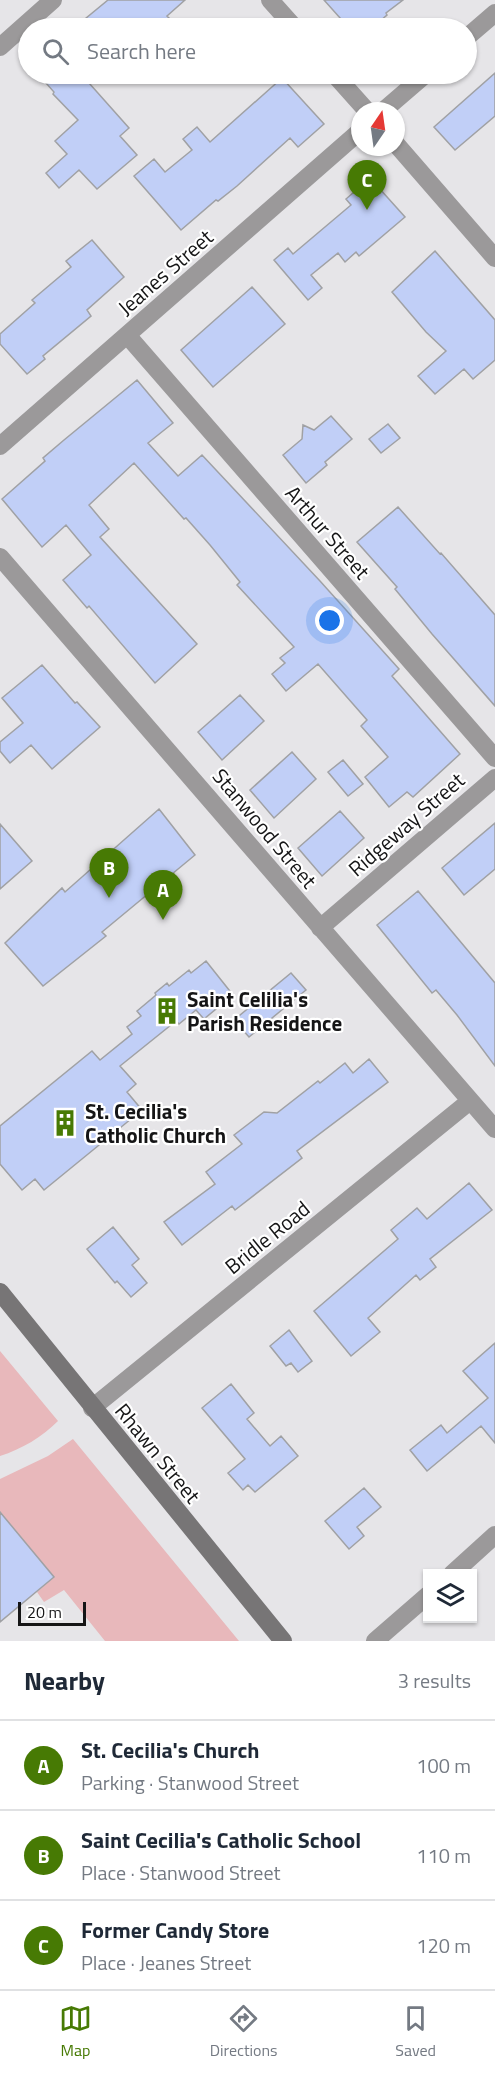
<!DOCTYPE html>
<meta charset="utf-8">
<style>
:root{--surface:#fff;--page:#f2f2f3;--text:#1f2937;--muted:#747a83;--line:#e0e1e3;--accent:#477a04}
body{margin:0;font-family:"Titillium Web",sans-serif;background:var(--page);color:var(--text)}
.controls{position:absolute;right:18px;bottom:18px;display:grid;overflow:hidden;border-radius:0px;box-shadow:0 2px 4px #0004}
.controls button{width:54px;height:54px;display:grid;place-items:center;padding:0;border:0;border-bottom:2px solid var(--line);background:var(--surface);color:var(--text);font:30px sans-serif}
.compass{position:absolute;left:351px;top:102px;width:54px;height:54px;border-radius:50%;background:var(--surface);box-shadow:0 2px 4px #0004;rotate:13deg}
.scale{position:absolute;left:18px;bottom:15px;width:68px;box-sizing:border-box;padding-left:6px;border:3px solid #151516;border-top:0;font-size:16px;line-height:21px;white-space:nowrap;color:#151516;-webkit-text-stroke:4px #fff;paint-order:stroke}
.you{position:absolute;left:330px;top:621px;width:21px;height:21px;margin:-15px;border:4px solid #fff;border-radius:50%;background:#1a73e8;box-shadow:0 0 0 9px #1a73e833}
.badge{display:grid;place-items:center;width:39px;height:39px;border-radius:50%;background:var(--accent);color:#fff;font-size:20px;font-weight:700}
.pin{position:absolute;translate:-50% -50px;filter:drop-shadow(0 2px 3px #0008)}
.pin::after{content:'';position:absolute;top:32px;width:21px;height:18px;background:inherit;clip-path:polygon(0 0,100% 0,50% 100%)}
.list{margin:0;padding:0;list-style:none}
h2{display:flex;justify-content:space-between;align-items:center;height:78px;margin:0;padding:0 24px;font-size:26px}
h2 small{font-size:20px;font-weight:400;color:var(--muted)}
.list li{display:grid;grid-template-columns:39px 1fr auto;gap:18px;align-items:center;box-sizing:border-box;height:90px;padding:0 24px;border-top:2px solid var(--line)}
.list b{display:block;font-size:22px;white-space:nowrap}
.list p{margin:0;font-size:20px;white-space:nowrap;color:var(--muted)}
.list em{font-size:20px;font-style:normal;color:var(--muted)}
.icon{flex:none;width:33px;height:33px;fill:none;stroke:currentColor;stroke-width:2;stroke-linecap:round;stroke-linejoin:round}
.map{position:relative;flex:none;width:495px;height:1641px;overflow:hidden}
.search{position:absolute;background:var(--surface);box-shadow:0 2px 4px #0004;left:18px;right:18px;top:18px;height:66px;display:flex;align-items:center;gap:15px;box-sizing:border-box;padding:0 21px;border-radius:33px;color:var(--muted);font-size:22px}
.sheet{height:348px;background:var(--surface)}
nav{display:flex;justify-content:space-around;align-items:center;box-sizing:border-box;height:84px;border-top:2px solid var(--line);background:var(--surface);font-size:16px;color:var(--muted)}
nav a{display:grid;justify-items:center;gap:3px}
nav .on{color:var(--accent)}
.map>svg:first-child{display:block}
</style>
<div class="map">
<svg width="495" height="1641" viewBox="0 0 495 1641">
<rect width="100%" height="100%" fill="#e6e5e8"/>
<path fill="#e8b8bb" d="M0,1351L58,1421C42,1437 22,1449 0,1456Z
M73,1439L239,1641H105L64,1590L44,1602L37,1592L54,1577L0,1512V1479L48,1456Z"/>
<path fill="#c1cff7" stroke="#a0a1a4" stroke-width="1.5" d="M108,0H185L167,16L179,28H74Z
M324,0H403L386,13L387,15L372,28H349Z
M495,73V116L455,150L434,127Z
M38,74H81L129,128L120,136L137,155L97,189L79,170L59,188L46,173L67,154L55,141L78,120L53,94L54,92Z
M282,78L324,124L298,147L290,138L237,186L218,201L216,200L181,230L134,176L154,159L165,172L192,150L183,139L197,127L210,142Z
M370,178L405,217L359,256L356,252L345,262L338,253L311,275L322,288L308,300L274,260L288,248L293,254L351,205L346,199Z
M92,240L124,277L87,310L91,316L43,356L45,359L27,374L0,344V334L35,303L32,300L71,267L66,261Z
M435,251L495,320V360L473,379L464,369L435,394L418,376L446,351L426,332L392,292Z
M252,287L285,324L213,387L181,350Z
M137,380L173,423L148,443L178,476L202,455L320,581L399,669L392,676L460,754L413,797L407,792L389,807L365,777L388,757L361,726L367,720L318,664L286,691L272,674L285,663L280,658L294,647L237,585L240,582L210,545L186,518L184,519L134,463L89,505L109,529L100,537L197,644L155,683L89,606L87,608L63,580L91,555L66,525L42,547L2,499L45,461L43,458L64,440Z
M331,416L352,439L325,462L327,465L306,483L283,455L302,439L303,425L314,430Z
M388,424L400,438L381,453L369,439Z
M398,507L440,554L441,553L495,615V706L432,634L395,589L397,587L357,542Z
M42,665L75,703L77,702L100,727L52,769L31,745L10,763L0,751V742L23,723L2,698Z
M240,695L264,721L222,760L198,732Z
M292,752L316,779L274,818L250,790Z
M343,760L363,784L348,796L328,772Z
M159,809L195,855L102,932L106,936L43,986L5,943L62,888L65,892Z
M340,811L364,838L322,876L298,848Z
M495,823V869L464,895L442,868Z
M0,824L32,861L0,889Z
M418,891L495,983V1066L457,1015L436,990L432,993L377,925Z
M206,961L233,995L204,1019L196,1010L179,1024L176,1021L120,1066L136,1084L127,1092L142,1110L44,1190L35,1179L22,1190L0,1164V1126L92,1051L100,1060L132,1034L127,1027L141,1016L137,1011L156,995L155,993L167,983L169,986L189,970L191,973Z
M291,973L306,990L249,1037L234,1020Z
M369,1059L388,1082L297,1151L302,1158L235,1210L232,1206L182,1245L164,1222L215,1184L206,1172L242,1144L234,1135L264,1112L277,1113L318,1081L320,1083L345,1063L353,1073Z
M469,1183L492,1210L430,1259L436,1267L420,1280L416,1275L368,1318L380,1332L351,1356L314,1311L398,1239L391,1230L417,1208L427,1219Z
M113,1227L139,1259L132,1265L147,1283L131,1297L117,1281L115,1283L87,1249Z
M289,1330L312,1361L298,1372L291,1363L286,1366L270,1346Z
M495,1343V1443L481,1426L427,1471L410,1450L441,1425L447,1433L488,1398L463,1371Z
M231,1384L254,1413L247,1419L270,1446L281,1436L298,1456L255,1492L248,1485L243,1490L228,1473L245,1459L202,1408Z
M364,1488L381,1507L357,1527L364,1536L349,1549L325,1521Z
M0,1512L54,1577L0,1622Z"/>
<g fill="none" stroke-linecap="round" stroke-linejoin="round">
<path stroke="#9b999a" stroke-width="18" d="M270,0L295,28
M466,38L495,13
M0,47L53,0
M334,74L367,111
M383,111L426,74
M396,144L495,258
M127,335L495,758
M0,446L360,131
M0,557C166,747 329,939 495,1129
M320,928L495,778
M92,1408L470,1101
M452,1574L495,1535
M375,1641L428,1595"/>
<path stroke="#777576" stroke-width="18" d="M0,1292L283,1641"/>
</g>
<defs>
<symbol id="building-bare" viewBox="-9 -9 18 18"><path d="M-4-6H4V6H1V3H-1V6H-4ZM-2.5-4.3h1.7v1.8h-1.7ZM.8-4.3h1.7v1.8H.8ZM-2.5-1h1.7V.8h-1.7ZM.8-1h1.7V.8H.8Z" fill="#477a04" stroke="#fff" stroke-width="2.5" paint-order="stroke"/></symbol>
</defs>
<g fill-rule="evenodd">
<use href="#building-bare" x="148" y="992" width="38" height="38"/>
<use href="#building-bare" x="46" y="1104" width="38" height="38"/>
</g>
<g text-anchor="middle" dominant-baseline="central" stroke-width="4.5" stroke-linejoin="round" paint-order="stroke">
<g font-size="21" fill="#151516" stroke="#fff">
<text transform="translate(165 272) rotate(-41)">Jeanes Street</text>
<text transform="translate(328 532) rotate(49)">Arthur Street</text>
<text transform="translate(406 824) rotate(-41)">Ridgeway Street</text>
<text transform="translate(265 828) rotate(50)">Stanwood Street</text>
<text transform="translate(267 1237) rotate(-39)">Bridle Road</text>
<text transform="translate(158 1453) rotate(51)">Rhawn Street</text>
</g>
<g font-size="21" font-weight="bold" fill="#151516" stroke="#fff" text-anchor="start">
<text x="187" y="999">Saint Celilia's<tspan x="187" dy="24">Parish Residence</tspan></text>
<text x="85" y="1111">St. Cecilia's<tspan x="85" dy="24">Catholic Church</tspan></text>
</g>
</g>
</svg>
<div class="controls">
<button><svg class="icon" aria-label="layers" viewBox="0 0 24 24"><path d="M12 4l9 5-9 5-9-5zM3 14l9 5 9-5"/></svg></button>
</div>
<svg class="compass" viewBox="-18 -18 36 36"><path d="M0-13l5 13h-10z" fill="#e53935"/><path d="M0 13l5-13h-10z" fill="#747a83"/></svg>
<div class="scale">20 m</div>
<div class="you"></div>
<div class="pin badge" style="left:163px;top:920px">A</div>
<div class="pin badge" style="left:109px;top:898px">B</div>
<div class="pin badge" style="left:367px;top:210px">C</div>
<div class="search"><svg class="icon" aria-label="search" viewBox="0 0 24 24"><circle cx="10" cy="10" r="6"/><path d="M15 15l6 6"/></svg>Search here</div>
</div>
<section class="sheet">
<h2>Nearby<small>3 results</small></h2>
<ul class="list">
<li><span class="badge">A</span><div><b>St. Cecilia's Church</b><p>Parking · Stanwood Street</p></div><em>100 m</em></li>
<li><span class="badge">B</span><div><b>Saint Cecilia's Catholic School</b><p>Place · Stanwood Street</p></div><em>110 m</em></li>
<li><span class="badge">C</span><div><b>Former Candy Store</b><p>Place · Jeanes Street</p></div><em>120 m</em></li>
</ul>
</section>
<nav>
<a class="on"><svg class="icon" aria-label="map" viewBox="0 0 24 24"><path d="M3 6l6-2 6 2 6-2v14l-6 2-6-2-6 2zM9 4v14M15 6v14"/></svg>Map</a>
<a><svg class="icon" aria-label="directions" viewBox="0 0 24 24"><path d="M12 3l9 9-9 9-9-9zM9 14v-3h6M13 9l2 2-2 2"/></svg>Directions</a>
<a><svg class="icon" aria-label="saved" viewBox="0 0 24 24"><path d="M7 4h10v16l-5-4-5 4z"/></svg>Saved</a>
</nav>
